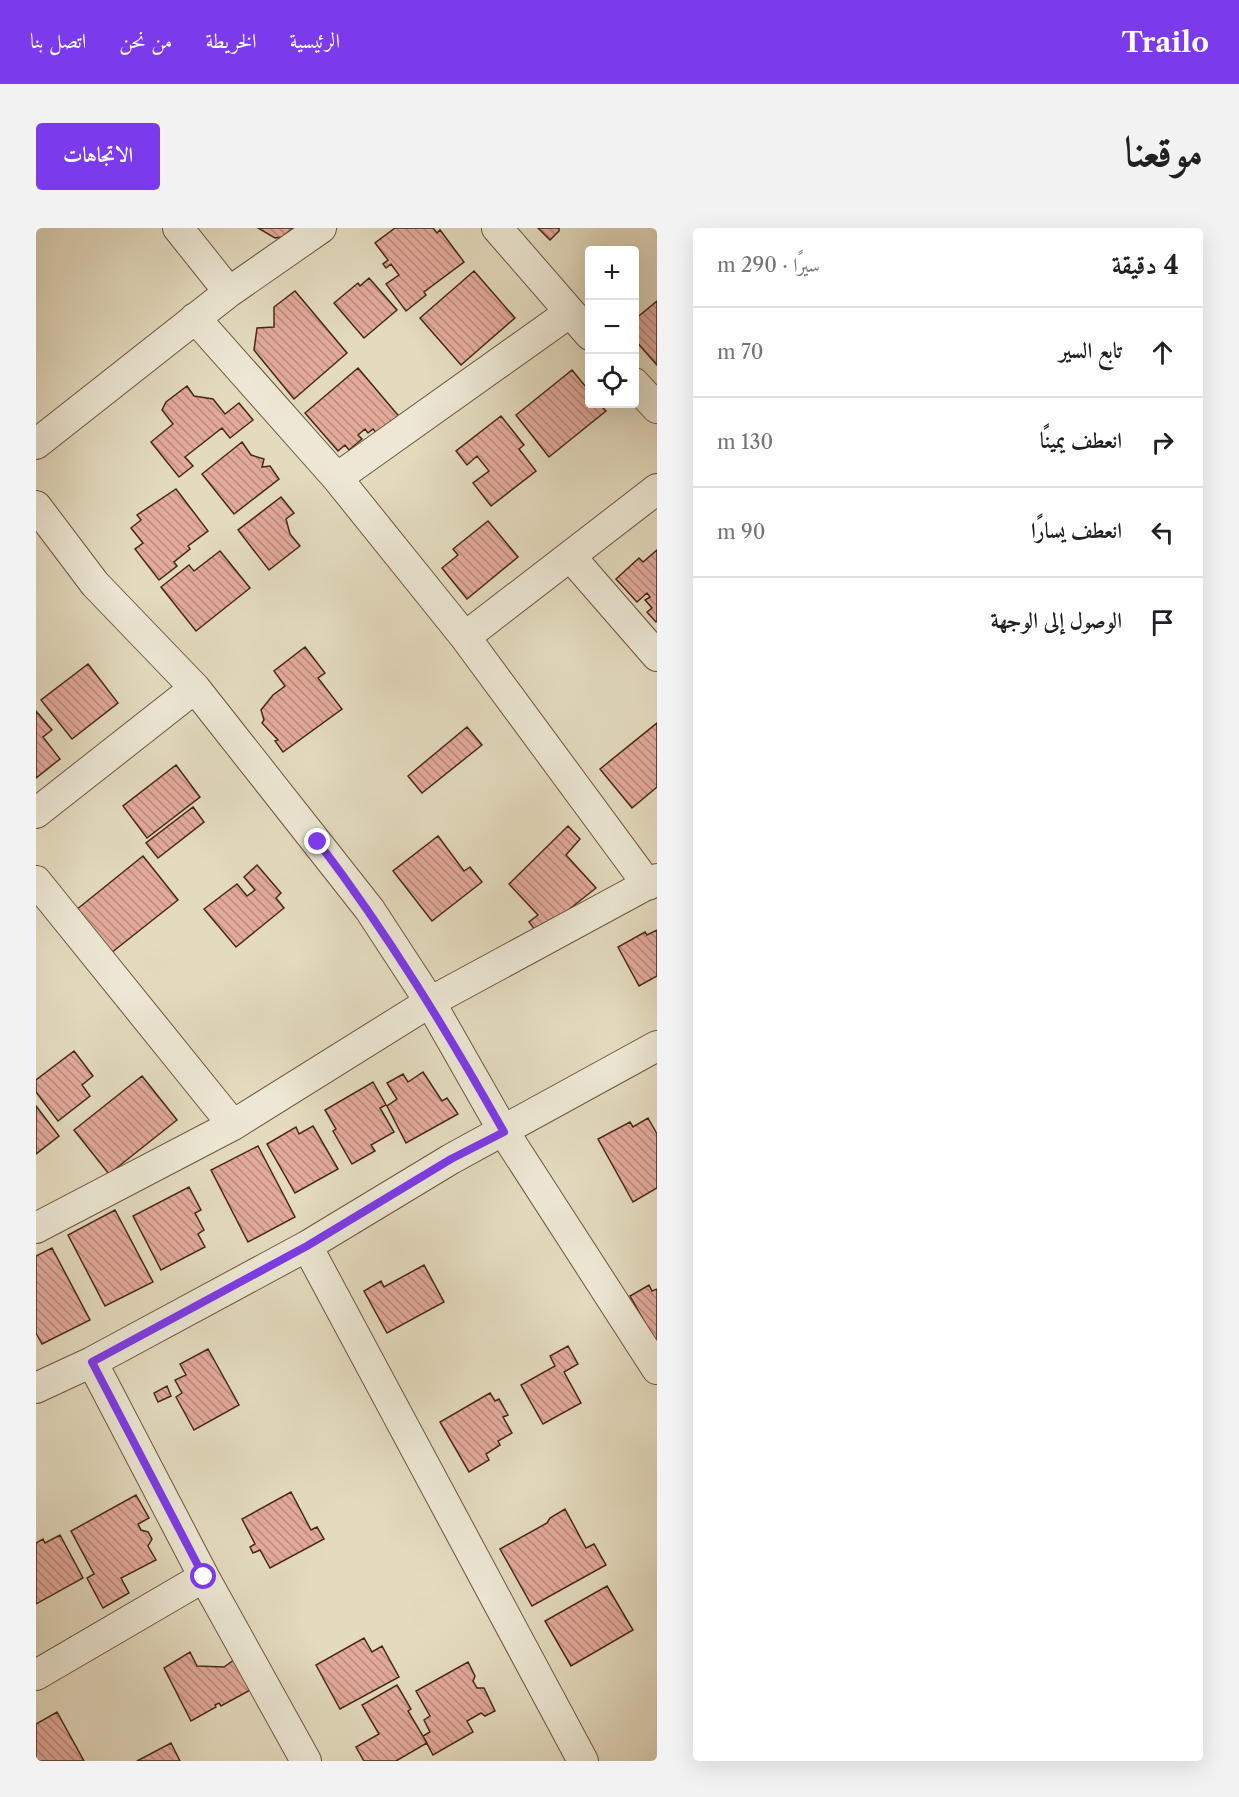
<!DOCTYPE html>
<html lang="ar">
<meta charset="utf-8">
<style>
:root{--surface:#fff;--page:#f2f2f2;--text:#202124;--muted:#757577;--line:#e0e0e0;--accent:#7c3aed}
body{margin:0;font-family:"Libre Caslon Text",Amiri,serif;background:var(--page);color:var(--text);direction:rtl}
.controls{position:absolute;right:18px;top:18px;display:grid;overflow:hidden;border-radius:6px;box-shadow:0 6px 24px #0002}
.controls button{width:54px;height:54px;display:grid;place-items:center;padding:0;border:0;border-bottom:2px solid var(--line);background:var(--surface);color:var(--text);font:30px sans-serif}
.stop{position:absolute;width:18px;height:18px;margin:-14px;border:4px solid #7c3aed;border-radius:50%;background:#fff}
.stop.end{background:#7c3aed;border-color:#fff;box-shadow:0 2px 6px #0008}
.list{margin:0;padding:0;list-style:none}
h2{display:flex;justify-content:space-between;align-items:center;height:78px;margin:0;padding:0 24px;font-size:26px}
h2 small{font-size:20px;font-weight:400;color:var(--muted)}
.list li{display:grid;grid-template-columns:39px 1fr auto;gap:18px;align-items:center;box-sizing:border-box;height:90px;padding:0 24px;border-top:2px solid var(--line)}
.list b{display:block;font-size:22px;white-space:nowrap}
.list em{font-size:20px;font-style:normal;color:var(--muted)}
.icon{flex:none;width:33px;height:33px;fill:none;stroke:currentColor;stroke-width:2;stroke-linecap:round;stroke-linejoin:round}
.map{position:relative;flex:none;width:621px;height:1533px;overflow:hidden;direction:ltr;border-radius:6px}
header{display:flex;align-items:center;gap:36px;box-sizing:border-box;height:84px;padding:0 30px;background:var(--accent);color:#fff}
header strong{font-size:28px}
nav{display:flex;gap:33px;margin-inline-start:auto;font-size:21px}
.intro{display:flex;align-items:center;justify-content:space-between;box-sizing:border-box;height:144px;padding:0 36px}
h1{margin:0;font-size:42px}
.button{padding:15px 27px;border-radius:6px;background:var(--accent);color:#fff;font-size:21px;font-weight:700}
main{display:flex;gap:36px;padding:0 36px}
aside{flex:1;background:var(--surface);border-radius:6px;box-shadow:0 6px 24px #0002}
.map>svg:first-child{display:block}
</style>
<header>
<strong>Trailo</strong>
<nav><a>الرئيسية</a><a>الخريطة</a><a>من نحن</a><a>اتصل بنا</a></nav>
</header>
<div class="intro"><h1>موقعنا</h1><a class="button">الاتجاهات</a></div>
<main>
<aside>
<h2>4 دقيقة<small>سيرًا · 290 m</small></h2>
<ul class="list">
<li><svg class="icon" aria-label="ahead" viewBox="0 0 24 24"><path d="M12 20V5M6 11l6-6 6 6"/></svg><div><b>تابع السير</b></div><em>70 m</em></li>
<li><svg class="icon" aria-label="right" viewBox="0 0 24 24"><path d="M7 20v-9h11M14 6l5 5-5 5"/></svg><div><b>انعطف يمينًا</b></div><em>130 m</em></li>
<li><svg class="icon" aria-label="left" viewBox="0 0 24 24"><path d="M17 20v-9H6M10 6l-5 5 5 5"/></svg><div><b>انعطف يسارًا</b></div><em>90 m</em></li>
<li><svg class="icon" aria-label="arrive" viewBox="0 0 24 24"><path d="M6 21V4h12l-3 4 3 4H6"/></svg><div><b>الوصول إلى الوجهة</b></div></li>
</ul>
</aside>
<div class="map">
<svg width="621" height="1533" viewBox="0 0 621 1533">
<defs>
<pattern id="building-back-hatch" width="6" height="6" patternUnits="userSpaceOnUse" patternTransform="scale(1.5)"><rect width="6" height="6" fill="#e3aa9b"/><path d="M-1 5l2 2M0 0l6 6M5-1l2 2" fill="none" stroke="#ba8a7d"/></pattern>
</defs>
<rect width="100%" height="100%" fill="#e4dbbf"/>
<filter id="stains"><feTurbulence type="fractalNoise" baseFrequency=".00333" numOctaves="4"/><feColorMatrix values="0 0 0 0 .2 0 0 0 0 .09 0 0 0 0 .02 0 0 0 .5 -.17"/></filter>
<radialGradient id="worn" r=".72"><stop offset=".6" stop-color="#630" stop-opacity="0"/><stop offset="1" stop-color="#630" stop-opacity=".3"/></radialGradient>
<path fill="url(#building-back-hatch)" stroke="#472817" stroke-width="1.5" d="M222,0H257L246,9L239,10Z
M359,0H397L401,5L404,2L428,34L388,64L390,67L370,83L350,56L363,47L355,36L350,40L347,36L352,32L339,15Z
M502,0H523V3L514,12Z
M438,43L479,90L425,137L384,90Z
M333,50L361,82L328,110L298,75L322,55L324,58Z
M259,63L311,125L258,171L218,122L221,100L238,99V79Z
M621,73V137L598,111V92Z
M322,140L366,192L345,210L337,201L332,205L329,201L322,207L326,211L313,222L309,217L302,223L269,185Z
M536,142L554,164V176H563L570,183L513,229L480,187Z
M151,158L158,168L177,171L189,186L203,175L217,192L194,210L186,200L149,229L157,238L143,249L115,214L137,196L126,182L130,174Z
M465,188L488,217L483,221L500,243L455,278L437,255L453,243L441,228L431,237L420,223Z
M206,214L215,227L228,231L226,239L234,238L243,251L198,286L166,246Z
M140,261L172,303L152,318L154,321L138,334L141,338L123,352L99,321L107,315L95,300L105,292L101,287Z
M245,269L258,285L250,291L254,306L264,318L233,342L202,302Z
M452,293L482,329L431,371L406,340L422,327L417,321Z
M621,322V393L620,394L611,384L616,380L609,372L614,369L611,365L601,374L580,351L603,330L607,334Z
M184,323L214,360L160,403L125,359L153,337L158,343Z
M269,419L289,445L282,450L306,481L247,524L239,513L242,512L226,495L228,492L225,482L237,467L249,458L238,443Z
M52,436L82,475L36,511L5,472Z
M0,483L16,502L7,509L24,531L0,550Z
M621,495V559L596,580L564,541Z
M431,499L446,517L386,565L372,548Z
M140,537L164,569L111,610L87,578Z
M157,579L168,594L122,630L110,615Z
M532,598L544,611L530,627L560,660L502,706L493,694L502,687L473,656Z
M402,608L428,643L434,639L446,654L396,693L357,643Z
M107,628L142,672L75,725L40,682Z
M221,637L245,665L240,670L248,680L200,719L168,681L201,656L211,668L219,662L208,649Z
M621,702V748L603,758L582,719L609,704L611,707Z
M38,823L57,848L46,857L54,868L22,893L0,864V852Z
M387,844L406,873L411,870L422,886L370,915L351,878L361,871L351,855L367,846L372,854Z
M106,848L141,892L73,946L38,902Z
M337,854L350,877L344,880L358,904L335,917L339,923L316,936L297,903L300,901L289,882Z
M0,878L23,908L0,926Z
M612,890L621,906V960L597,974L562,911L594,894L597,899Z
M277,898L302,941L259,965L231,916L260,899L263,906Z
M222,918L259,989L212,1014L175,942Z
M153,959L165,982L159,985L168,1002L162,1006L169,1019L125,1042L97,988Z
M79,982L117,1054L69,1078L32,1007Z
M16,1020L54,1092L6,1116L0,1105V1028Z
M388,1037L408,1074L351,1105L328,1063L345,1053L348,1059Z
M613,1057L616,1063L621,1061V1116L594,1068Z
M532,1118L542,1136L528,1144L545,1175L507,1196L485,1157L519,1138L514,1128Z
M172,1121L203,1177L158,1202L140,1169L146,1165L139,1152L150,1147L144,1136Z
M131,1158L135,1168L122,1174L118,1165Z
M454,1165L459,1173L463,1171L472,1187L467,1189L476,1205L462,1213L464,1217L450,1226L453,1232L433,1244L404,1194Z
M255,1264L275,1302L281,1299L288,1311L234,1340L224,1322L217,1325L214,1319L219,1316L206,1291Z
M100,1267L113,1290L102,1296L105,1302L112,1304L116,1311L112,1318L120,1332L85,1350L93,1365L67,1380L51,1350L58,1346L35,1303Z
M529,1281L550,1320L558,1316L570,1337L496,1378L464,1321L511,1295L514,1290Z
M24,1307L47,1350L0,1376V1315L7,1311L9,1315Z
M571,1358L597,1402L535,1438L509,1393Z
M328,1410L336,1424L346,1418L363,1449L304,1481L280,1437Z
M154,1424L161,1438L188,1439L202,1429L218,1460L185,1478L183,1475L179,1477L180,1479L155,1493L128,1440Z
M432,1434L439,1448L437,1453L441,1460H448L459,1483L449,1488L445,1485L431,1493L437,1504L397,1527L387,1508L394,1504L388,1492L394,1488L380,1463Z
M361,1457L375,1481L372,1483L391,1515L360,1533H328L320,1519L343,1506L326,1477Z
M21,1484L48,1533H0V1496Z
M135,1515L144,1533H101Z"/>
<g fill="none" stroke-linecap="round" stroke-linejoin="round">
<defs>
<path id="street" d="M142,0L193,64
M461,0L554,107
M159,90L301,250L429,409L612,657
M598,155L621,180
M0,216L193,64L285,0
M301,250L533,85
M0,278L59,356L159,460L334,682L394,774L468,904L621,1141
M534,328L621,428
M429,409L621,261
M0,585L159,460
M0,653L197,897
M0,1000L197,897L394,774L621,651
M271,1018L547,1533
M56,1134L168,1349L270,1533
M0,1160L56,1134L271,1018L415,931L621,818
M0,1447L168,1349"/>
</defs>
<use href="#street" stroke="#6e5541" stroke-width="32"/>
<use href="#street" stroke="#ede8d5" stroke-width="30"/>
</g>
<g fill="none" stroke-linecap="round" stroke-linejoin="round">
<path stroke="#7c3aed" stroke-width="8" d="M168,1349L56,1134L271,1018L415,931L468,904C411,803 352,706 282,614"/>
</g>
<rect width="100%" height="100%" filter="url(#stains)"/>
<rect width="100%" height="100%" fill="url(#worn)"/>
</svg>
<div class="controls">
<button>+</button>
<button>−</button>
<button><svg class="icon" aria-label="locate" viewBox="0 0 24 24"><circle cx="12" cy="12" r="6"/><path d="M12 2v4M12 18v4M2 12h4M18 12h4"/></svg></button>
</div>
<div class="stop" style="left:168px;top:1349px"></div>
<div class="stop end" style="left:282px;top:614px"></div>
</div>
</main>
